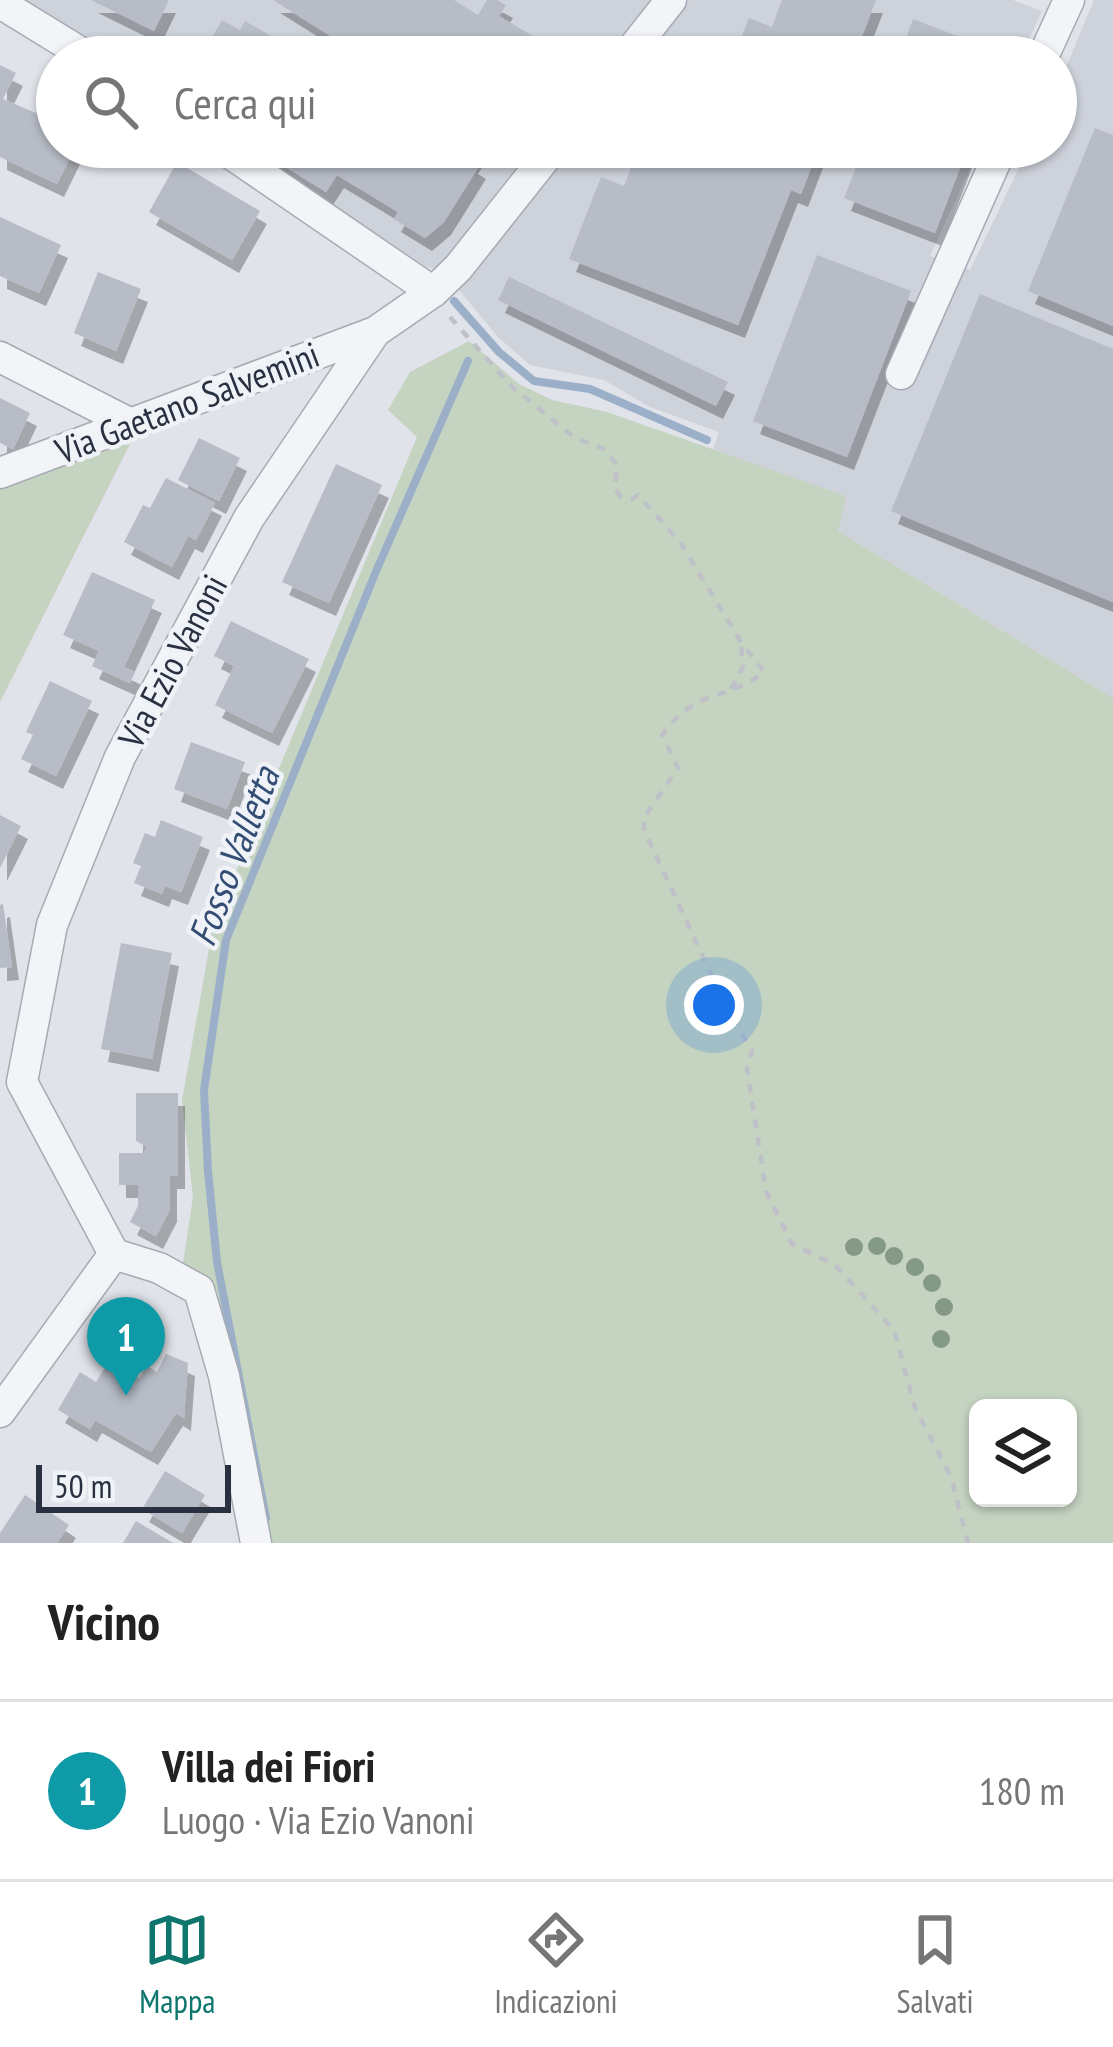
<!DOCTYPE html>
<html lang="it">
<meta charset="utf-8">
<style>
:root{--surface:#fff;--page:#f2f2f2;--text:#222;--muted:#767676;--line:#e0e0e0;--accent:#0f766e}
body{margin:0;font-family:"PT Sans Narrow",sans-serif;background:var(--page);color:var(--text)}
.controls{position:absolute;right:36px;bottom:36px;display:grid;overflow:hidden;border-radius:18px;box-shadow:0 3px 9px #0004}
.controls button{width:108px;height:108px;display:grid;place-items:center;padding:0;border:0;border-bottom:3px solid var(--line);background:var(--surface);color:var(--text);font:60px sans-serif}
.scale{position:absolute;left:36px;bottom:30px;width:195px;box-sizing:border-box;padding-left:12px;border:6px solid #293040;border-top:0;font-size:33px;line-height:42px;white-space:nowrap;color:#293040;-webkit-text-stroke:9px #eff2f6;paint-order:stroke}
.you{position:absolute;left:714px;top:1005px;width:42px;height:42px;margin:-30px;border:9px solid #fff;border-radius:50%;background:#1a73e8;box-shadow:0 0 0 18px #1a73e833}
.badge{display:grid;place-items:center;width:78px;height:78px;border-radius:50%;background:var(--accent);color:#fff;font-size:39px;font-weight:700}
.pin{position:absolute;translate:-50% -99px;filter:drop-shadow(0 3px 6px #0008)}
.pin::after{content:'';position:absolute;top:63px;width:42px;height:36px;background:inherit;clip-path:polygon(0 0,100% 0,50% 100%)}
.list{margin:0;padding:0;list-style:none}
h2{display:flex;justify-content:space-between;align-items:center;height:156px;margin:0;padding:0 48px;font-size:51px}
h2 small{font-size:39px;font-weight:400;color:var(--muted)}
.list li{display:grid;grid-template-columns:78px 1fr auto;gap:36px;align-items:center;box-sizing:border-box;height:180px;padding:0 48px;border-top:3px solid var(--line)}
.list b{display:block;font-size:45px;white-space:nowrap}
.list p{margin:0;font-size:39px;white-space:nowrap;color:var(--muted)}
.list em{font-size:39px;font-style:normal;color:var(--muted)}
.icon{flex:none;width:66px;height:66px;fill:none;stroke:currentColor;stroke-width:2;stroke-linecap:round;stroke-linejoin:round}
.map{position:relative;flex:none;width:1113px;height:1543px;overflow:hidden}
.search{position:absolute;background:var(--surface);box-shadow:0 3px 9px #0004;left:36px;right:36px;top:36px;height:132px;display:flex;align-items:center;gap:30px;box-sizing:border-box;padding:0 42px;border-radius:66px;color:var(--muted);font-size:45px}
.sheet{height:336px;background:var(--surface)}
nav{display:flex;justify-content:space-around;align-items:center;box-sizing:border-box;height:168px;border-top:3px solid var(--line);background:var(--surface);font-size:33px;color:var(--muted)}
nav a{display:grid;justify-items:center;gap:6px}
nav .on{color:var(--accent)}
.map>svg:first-child{display:block}
</style>
<div class="map">
<svg width="1113" height="1543" viewBox="0 0 1113 1543">
<defs>
<filter id="shadow"><feDropShadow dx="7" dy="13" stdDeviation="0" flood-color="#0004"/></filter>
</defs>
<rect width="100%" height="100%" fill="#e0e3e9"/>
<path fill="#ced2db" d="M24,0H656L610,57H170L161,52L158,57H114Z
M689,0H1013L1042,11L1021,57H642Z
M1094,0H1113V698L838,531L845,496L713,450L719,432L650,407L604,380L530,365L498,337L455,285L568,147H980L930,256L970,270L1029,147H1056V91Z
M249,147H489L519,170L443,264L435,268L426,267Z"/>
<path fill="#c5d3c1" fill-rule="evenodd" d="M469,341L519,384L552,400L607,412L846,496L838,531L1113,698V1543H263L182,1270L193,1197L182,1100L213,927L417,437L388,410L410,372ZM978,1408H1068V1498H978Z
M131,442L0,702V488Z"/>
<g fill="none" stroke-linecap="round" stroke-linejoin="round">
<path stroke="#9bafc9" stroke-width="8" d="M454,301L499,352L534,381L590,389L707,440
M266,1518L217,1262L208,1171L204,1090L226,940L377,569L468,361"/>
</g>
<path fill="#b7bcc6" filter="url(#shadow)" d="M91,0H169L154,31Z
M273,0H454L478,15L487,0H497L506,5L499,16L536,38L524,57H487L476,50L472,57H364Z
M782,0H876L854,57H734L749,18L772,27Z
M913,19L1011,57H899Z
M222,20L240,30L245,21L307,57H201Z
M0,65L16,73L3,99L57,122V147H75L57,184L0,157Z
M1095,128L1113,135V326L1028,291Z
M260,147H465L476,153L471,161L479,166L444,222L425,238L394,219L398,212L337,175L326,192L258,150Z
M639,147H819L801,194L791,190L738,325L569,259L601,177L624,186Z
M864,147H968L935,233L844,198Z
M177,162L260,211L232,260L149,212Z
M0,217L61,245L39,293L0,276Z
M817,255L911,291L847,457L753,421Z
M98,272L141,289L116,351L74,333Z
M509,277L728,382L716,406L498,300Z
M980,294L1113,349V602L891,511Z
M0,398L30,413L13,449L0,443Z
M199,438L240,458L219,501L178,480Z
M336,464L382,485L329,603L282,582Z
M166,478L215,503L196,540L188,536L172,567L124,542L143,505L150,508Z
M92,572L155,600L124,667L135,672L130,683L92,666L99,651L63,635Z
M231,621L309,659L272,733L215,705L234,666L214,656Z
M50,681L92,701L56,776L21,759L33,735L26,732Z
M191,742L245,762L227,809L174,789Z
M0,815L21,826L0,868Z
M161,820L203,837L181,892L165,886L162,894L134,883L141,866L133,863L145,833L155,837Z
M3,904L12,967L0,968V905Z
M121,943L172,953L152,1059L101,1049Z
M136,1093H178V1176H170V1209L156,1236L130,1222L138,1206V1185H119V1153H144L147,1147L136,1141Z
M166,1354L188,1363L184,1418L176,1413L151,1452L95,1420L90,1429L58,1410L80,1372L96,1382L109,1361L139,1378L147,1366L157,1372Z
M165,1471L205,1495L182,1533L142,1509Z
M25,1495L69,1525L57,1543H0V1533Z
M136,1521L173,1543H123Z"/>
<g fill="none" stroke-linecap="round" stroke-linejoin="round">
<defs>
<path id="minor" d="M0,3L88,57
M626,57L671,0
M1043,57L1069,0
M221,147L433,292
M0,357L129,423
M901,374L1002,147
M0,473L375,332
M114,1254L159,1268L199,1290L224,1376L256,1543
M0,1412L114,1254L22,1082L52,925L120,757L249,518L375,332L433,292L458,268L554,147"/>
</defs>
<use href="#minor" stroke="#a5aab3" stroke-width="33"/>
<path stroke="#bec1c7" stroke-width="4.5" stroke-dasharray="9 9" stroke-linecap="butt" d="M450,317L511,386L575,438L604,449L617,465L615,489L621,497L632,499L638,495L680,542L741,642L764,672C726,702 698,686 662,735L678,768L643,819L645,832L729,1013L752,1051L747,1069L766,1191L792,1244L835,1265L894,1330L915,1408L951,1477L968,1543
M731,689L743,667L741,644"/>
<use href="#minor" stroke="#f3f4f7" stroke-width="30"/>
</g>
<g fill="#859987">
<circle cx="877" cy="1246" r="9"/>
<circle cx="854" cy="1247" r="9"/>
<circle cx="894" cy="1256" r="9"/>
<circle cx="915" cy="1267" r="9"/>
<circle cx="932" cy="1283" r="9"/>
<circle cx="944" cy="1307" r="9"/>
<circle cx="941" cy="1339" r="9"/>
</g>
<g text-anchor="middle" dominant-baseline="central" stroke-width="9" stroke-linejoin="round" paint-order="stroke">
<g font-size="36" fill="#293040" stroke="#eff2f6">
<text transform="translate(187 402) rotate(-21)">Via Gaetano Salvemini</text>
<text transform="translate(172 661) rotate(-62)">Via Ezio Vanoni</text>
</g>
<g font-size="39" font-style="italic" fill="#334d74" stroke="#eff2f6">
<text transform="translate(233 856) rotate(-69)">Fosso Valletta</text>
</g>
</g>
</svg>
<div class="controls">
<button><svg class="icon" aria-label="layers" viewBox="0 0 24 24"><path d="M12 4l9 5-9 5-9-5zM3 14l9 5 9-5"/></svg></button>
</div>
<div class="scale">50 m</div>
<div class="you"></div>
<div class="pin badge" style="left:126px;top:1396px;background:#0f9aa8">1</div>
<div class="search"><svg class="icon" aria-label="search" viewBox="0 0 24 24"><circle cx="10" cy="10" r="6"/><path d="M15 15l6 6"/></svg>Cerca qui</div>
</div>
<section class="sheet">
<h2>Vicino<small></small></h2>
<ul class="list">
<li><span class="badge" style="background:#0f9aa8">1</span><div><b>Villa dei Fiori</b><p>Luogo · Via Ezio Vanoni</p></div><em>180 m</em></li>
</ul>
</section>
<nav>
<a class="on"><svg class="icon" aria-label="map" viewBox="0 0 24 24"><path d="M3 6l6-2 6 2 6-2v14l-6 2-6-2-6 2zM9 4v14M15 6v14"/></svg>Mappa</a>
<a><svg class="icon" aria-label="directions" viewBox="0 0 24 24"><path d="M12 3l9 9-9 9-9-9zM9 14v-3h6M13 9l2 2-2 2"/></svg>Indicazioni</a>
<a><svg class="icon" aria-label="saved" viewBox="0 0 24 24"><path d="M7 4h10v16l-5-4-5 4z"/></svg>Salvati</a>
</nav>
